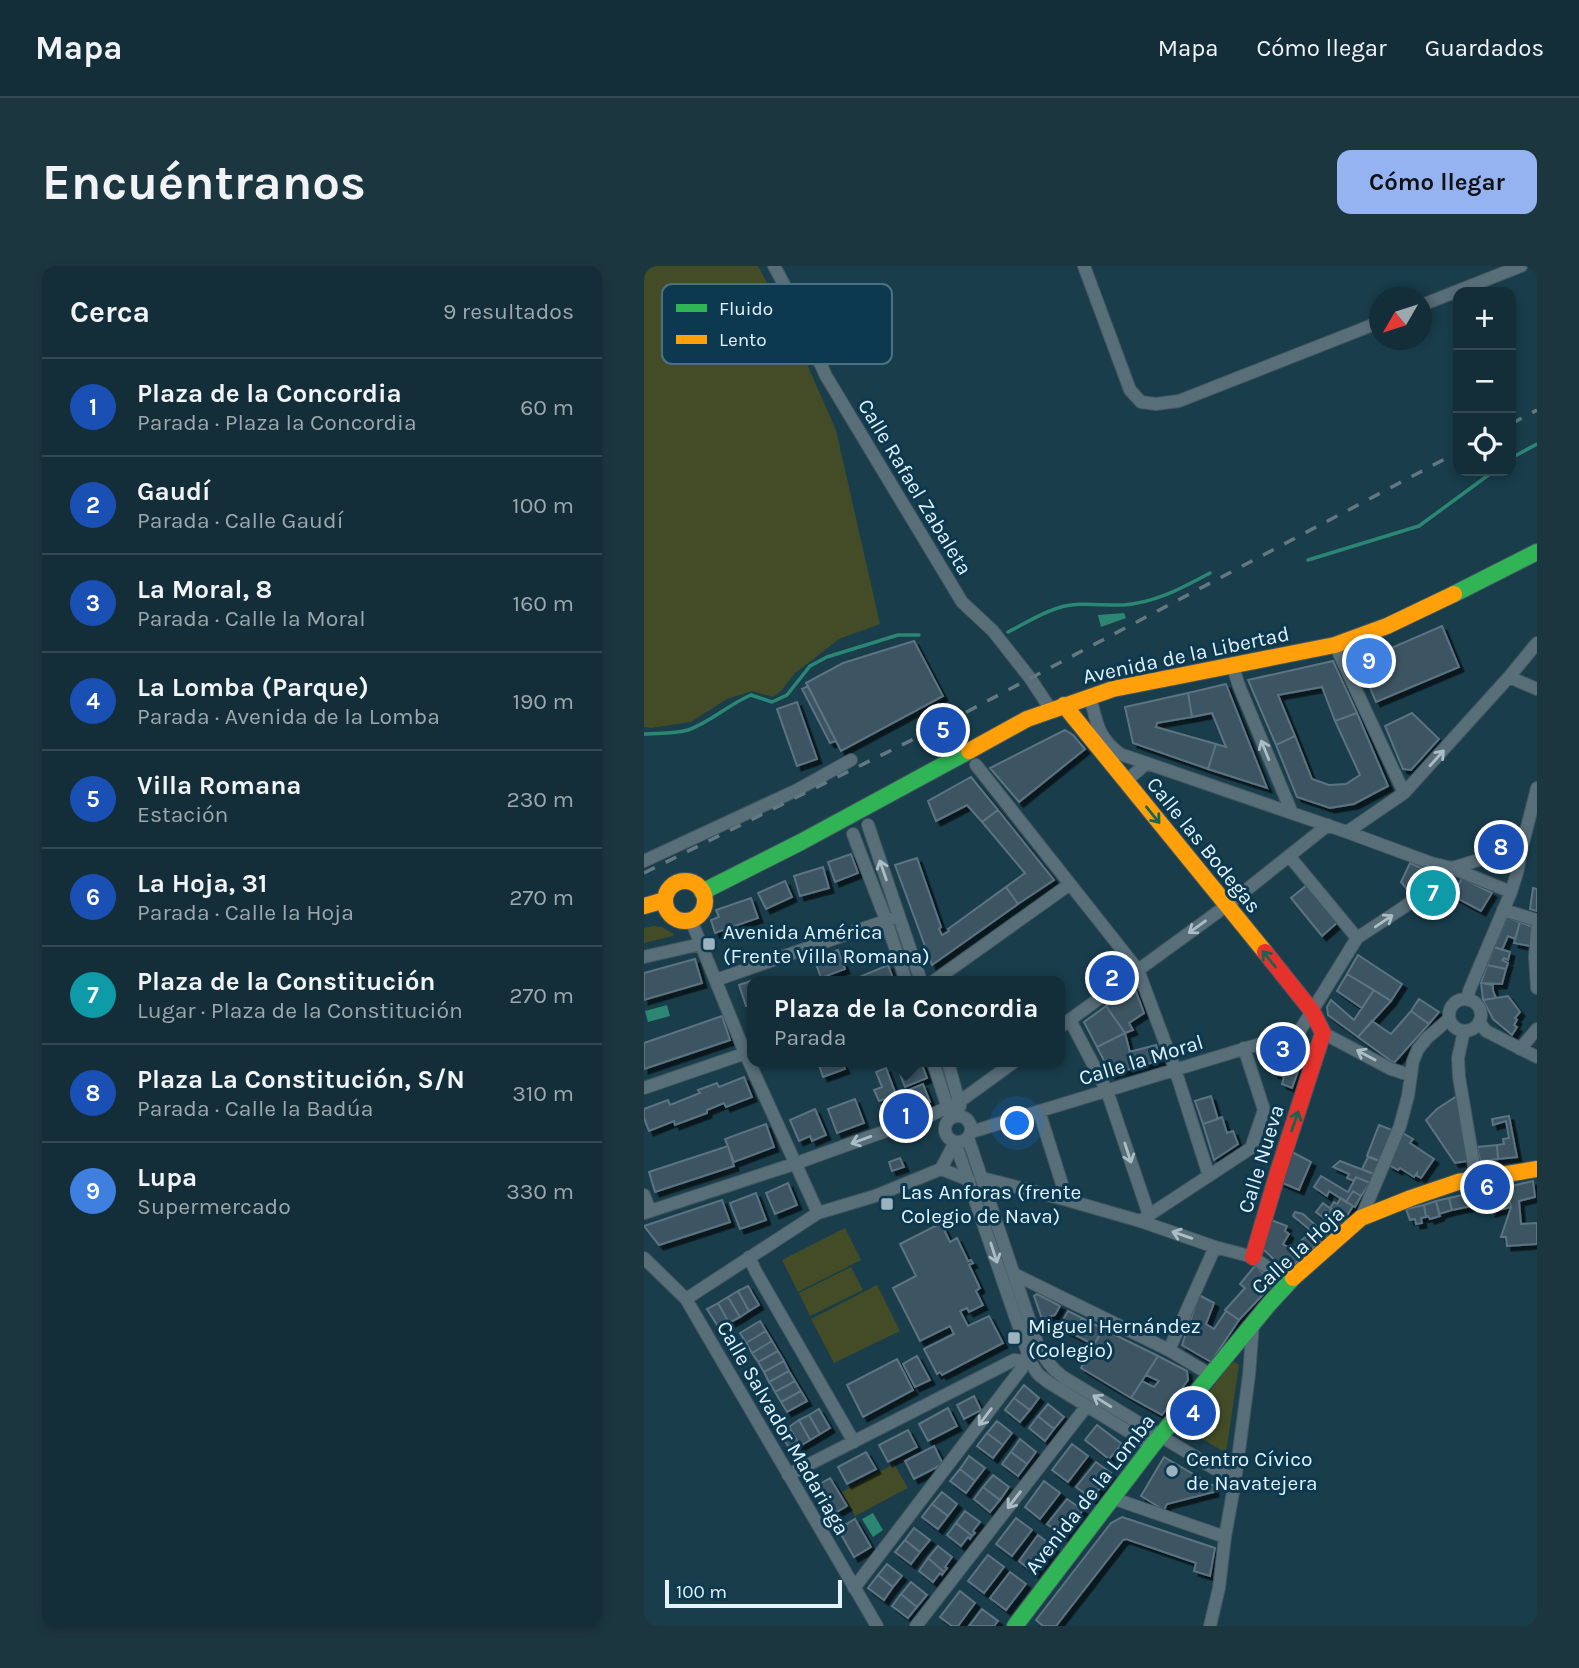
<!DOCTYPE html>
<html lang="es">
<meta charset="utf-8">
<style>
:root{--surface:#132e38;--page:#1c3640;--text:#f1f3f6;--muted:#9da8ae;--line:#324a53;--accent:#95b2f1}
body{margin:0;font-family:Karla,sans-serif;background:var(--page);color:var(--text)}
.controls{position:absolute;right:21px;top:21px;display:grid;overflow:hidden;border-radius:14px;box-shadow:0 4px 10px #0003}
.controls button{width:63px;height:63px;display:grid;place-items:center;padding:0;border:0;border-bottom:2px solid var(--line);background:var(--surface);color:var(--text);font:35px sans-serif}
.compass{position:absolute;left:725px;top:21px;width:63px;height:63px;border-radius:50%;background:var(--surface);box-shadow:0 4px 10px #0003;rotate:231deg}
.scale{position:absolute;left:21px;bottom:18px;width:177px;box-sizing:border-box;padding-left:7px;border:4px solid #e2f3fd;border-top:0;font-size:19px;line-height:24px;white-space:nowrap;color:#e2f3fd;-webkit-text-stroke:5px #0c394f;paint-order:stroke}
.you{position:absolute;left:374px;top:858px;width:24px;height:24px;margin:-18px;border:5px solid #fff;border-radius:50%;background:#1a73e8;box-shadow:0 0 0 10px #1a73e833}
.badge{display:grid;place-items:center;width:46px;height:46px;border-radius:50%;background:var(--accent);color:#fff;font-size:23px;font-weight:700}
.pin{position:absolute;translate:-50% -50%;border:4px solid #fff;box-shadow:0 2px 7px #0006}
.popup{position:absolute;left:103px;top:710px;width:318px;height:91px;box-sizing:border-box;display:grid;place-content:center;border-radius:14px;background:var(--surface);filter:drop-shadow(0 2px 5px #0005);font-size:23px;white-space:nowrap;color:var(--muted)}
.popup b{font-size:26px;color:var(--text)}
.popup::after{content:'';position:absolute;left:50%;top:100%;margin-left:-14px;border:14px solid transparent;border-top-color:var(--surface)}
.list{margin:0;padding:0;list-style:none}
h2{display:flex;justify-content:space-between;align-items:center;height:91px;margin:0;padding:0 28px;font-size:30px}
h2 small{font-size:23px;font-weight:400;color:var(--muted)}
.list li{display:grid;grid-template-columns:46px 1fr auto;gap:21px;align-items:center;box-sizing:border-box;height:98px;padding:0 28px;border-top:2px solid var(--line)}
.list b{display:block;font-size:26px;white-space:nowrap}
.list p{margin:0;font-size:23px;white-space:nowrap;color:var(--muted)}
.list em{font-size:23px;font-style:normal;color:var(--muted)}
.icon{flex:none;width:38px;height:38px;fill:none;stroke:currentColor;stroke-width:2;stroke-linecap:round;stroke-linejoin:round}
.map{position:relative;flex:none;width:893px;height:1360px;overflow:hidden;border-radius:14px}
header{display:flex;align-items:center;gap:42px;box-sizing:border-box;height:98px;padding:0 35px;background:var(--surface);border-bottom:2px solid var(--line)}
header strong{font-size:33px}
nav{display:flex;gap:38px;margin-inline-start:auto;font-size:24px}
.intro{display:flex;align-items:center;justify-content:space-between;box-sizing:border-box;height:168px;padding:0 42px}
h1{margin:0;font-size:49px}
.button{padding:18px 32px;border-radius:14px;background:var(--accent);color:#111;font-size:24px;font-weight:700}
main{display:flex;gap:42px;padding:0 42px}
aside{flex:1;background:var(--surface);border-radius:14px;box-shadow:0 4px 10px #0003}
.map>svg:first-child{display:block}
</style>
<header>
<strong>Mapa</strong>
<nav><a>Mapa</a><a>Cómo llegar</a><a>Guardados</a></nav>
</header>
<div class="intro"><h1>Encuéntranos</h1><a class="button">Cómo llegar</a></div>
<main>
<aside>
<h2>Cerca<small>9 resultados</small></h2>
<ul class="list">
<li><span class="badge" style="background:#1a4fb4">1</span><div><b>Plaza de la Concordia</b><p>Parada · Plaza la Concordia</p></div><em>60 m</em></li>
<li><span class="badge" style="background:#1a4fb4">2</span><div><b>Gaudí</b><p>Parada · Calle Gaudí</p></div><em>100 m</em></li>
<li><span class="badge" style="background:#1a4fb4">3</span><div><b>La Moral, 8</b><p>Parada · Calle la Moral</p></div><em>160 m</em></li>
<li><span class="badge" style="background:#1a4fb4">4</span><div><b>La Lomba (Parque)</b><p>Parada · Avenida de la Lomba</p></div><em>190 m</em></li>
<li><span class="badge" style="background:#1a4fb4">5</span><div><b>Villa Romana</b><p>Estación</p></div><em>230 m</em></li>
<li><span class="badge" style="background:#1a4fb4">6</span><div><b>La Hoja, 31</b><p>Parada · Calle la Hoja</p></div><em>270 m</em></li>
<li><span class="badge" style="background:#0f9aa8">7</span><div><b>Plaza de la Constitución</b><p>Lugar · Plaza de la Constitución</p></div><em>270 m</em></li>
<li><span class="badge" style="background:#1a4fb4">8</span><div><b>Plaza La Constitución, S/N</b><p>Parada · Calle la Badúa</p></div><em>310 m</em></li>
<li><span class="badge" style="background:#3f7fe0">9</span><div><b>Lupa</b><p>Supermercado</p></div><em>330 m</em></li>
</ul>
</aside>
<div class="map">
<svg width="893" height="1360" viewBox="0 0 893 1360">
<defs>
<filter id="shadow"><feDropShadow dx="4.5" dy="4.5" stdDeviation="0" flood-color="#0009"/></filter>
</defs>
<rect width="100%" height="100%" fill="#193d4b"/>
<path fill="#434c26" d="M0,0H114L147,62L192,164L236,358L195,373L150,408L137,425L129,431L108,425L83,433L47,456L7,462L0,461Z
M9,660L18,661L30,668L29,670L0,677V662Z
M201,962L217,994L154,1026L138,994Z
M207,1001L219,1024L166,1050L155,1027Z
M233,1019L256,1065L190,1097L167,1053Z
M589,1095L595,1099L582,1187L538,1161Z
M250,1198L264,1222L211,1250L198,1226Z"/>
<path fill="#2b8774" d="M480,347L482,352L457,361L454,349Z
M23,739L26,750L4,756L1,745Z
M229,1247L239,1264L229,1271L218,1253Z"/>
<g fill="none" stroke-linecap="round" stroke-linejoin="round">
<path stroke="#2b8774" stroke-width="3.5" d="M867,192L893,178
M664,294L775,260L850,205
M364,366C380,358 397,347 414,342C435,335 457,340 479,339C511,337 538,322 566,307
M0,468C14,467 31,468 44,464C67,456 85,438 107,429L128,436L143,429L166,400L183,391L254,369H275"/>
</g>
<path fill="#3d5464" stroke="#5c7381" stroke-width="2" filter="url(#shadow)" d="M798,360L815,401L732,436L715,396Z
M270,375L299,430L197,485L162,417L199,397Z
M689,395L713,447L691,455L678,421L634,429L651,470L632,479L604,414Z
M582,418L623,522L564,503L572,478L582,481L568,447L548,451L544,427Z
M164,420L192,475L186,477L158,423Z
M544,427L548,451L513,457L512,461L572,478L564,503L489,477L481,441Z
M153,436L173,493L153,500L133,443Z
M713,447L744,520L710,538L686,542L653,531L632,479L651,470L668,513L685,519L702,518L716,509L691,455Z
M768,447L795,473L767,504L759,503L741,460Z
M421,464L429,469L441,483L375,536L346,502Z
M327,511L354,544L338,556L323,539L292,555L284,535Z
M354,544L410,614L374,638L362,621L381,607L338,556Z
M207,588L214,607L191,616L184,596Z
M273,592L297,661L295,663L298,669L305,665L304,663L362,621L374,638L288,699L251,599Z
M766,597L786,606L780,618L767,628L757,616Z
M179,601L185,622L156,630L150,610Z
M818,612L848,627L837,645L809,630Z
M141,615L148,631L122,643L114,627Z
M663,619L694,656L678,670L647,632Z
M889,622L893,623V645L886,643Z
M107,632L114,652L71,667L67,654L75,651L72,644Z
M863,651L876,656L871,673L864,670L858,684L850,681Z
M876,656L889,661L886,680L870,677Z
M850,681L866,686L864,694L860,692L858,694L864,697L862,703L843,699Z
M194,684L201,703L177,712L170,692Z
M714,689L758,718L747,735L703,708Z
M51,693L58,717L0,734V707Z
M244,699L250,715H214L213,712Z
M843,699L862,703L858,718L837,717Z
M703,708L730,724L718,742L693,725Z
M119,711L121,715H108V738L102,740L95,719Z
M837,717L849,719V725L852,732L839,734Z
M490,720L500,747L485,757L489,764L481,767L462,740Z
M730,724L747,735L714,771L684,749L683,741L687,734L710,754Z
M864,730L876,746L871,752L873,754L870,759L873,761L868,769L849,753L839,734Z
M775,733L795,746L785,758L767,745Z
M462,740L481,767L453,781L440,756Z
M767,745L785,758L750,797L714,771L728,755L747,768Z
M78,750L86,774L0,803V777Z
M481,767L490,802L467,808L453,781Z
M512,779L517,794L490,802L485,786Z
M650,785L660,788L648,822L638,818L640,811L630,807L635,791L640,792L643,786L648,788Z
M174,796H198L201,803L179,811Z
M274,796H277L283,812L261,821L254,803Z
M242,802L254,834L243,838L241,833L235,835L230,824L238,821L232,806Z
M100,811L108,831L82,841L80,837L63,844V847L31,859L30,855L5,865L0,852V843L24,834L26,839L56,827L54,824L73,817L75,821Z
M279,818L286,836L264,844L257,827Z
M567,830L574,853L559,858L551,835Z
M813,830L824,895L811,897L782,854L793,843Z
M211,833L220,857L193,867L184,843Z
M171,843L182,869L168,875L166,870L155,875L146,854Z
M865,850L873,891L854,893L853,879L860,878L859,873L865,872L862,855L849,859L848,853Z
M578,851L583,867L589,865L594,878L570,894L559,858Z
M122,858L130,881L90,896L81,873Z
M735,859L748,864L736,895L723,890Z
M757,866L769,873L766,877L790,893L777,912L773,910V907L770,911L756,902L754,904L745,899Z
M853,879L854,893L836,895L833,881Z
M84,880L90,900L11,926L5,906Z
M648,886L667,896L655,924L636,916Z
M724,891L736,895L730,908L718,903Z
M256,892L260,901L248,905L245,896Z
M696,895L730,908L726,917L712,911L710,915L703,912L705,908L689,901Z
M677,910L704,926L712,911L726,917L717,930L709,925L702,936L685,925L683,930L670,921Z
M889,915L891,931L875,935L877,958L893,957V978L863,980L862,971H857L867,941L863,921Z
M144,917L153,939L131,948L122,927Z
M863,921L867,941L847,946L849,940L846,924Z
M709,925L717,930L711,941L702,936Z
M112,927L122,954L96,963L86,937Z
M827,927L828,940L808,944L805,932Z
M697,932L709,940L701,953L686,942L690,936L693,938Z
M805,932L808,944L795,948L792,935Z
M78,934L86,956L15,979L0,960Z
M792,935L796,950L786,953L784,950L782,951L780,939Z
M679,937L688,944L685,948L695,958L683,970L674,961L681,953L672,946Z
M780,939L782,951L777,952L778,957L772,958L771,953L766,954L762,943Z
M688,944L701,953L695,958L685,948Z
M651,946L659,948L683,970L673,979L666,971L670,967L649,950Z
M627,954L643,960L641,965L645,968L639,978L650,985L654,982L660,990L642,1005L619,983Z
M297,957L306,976L313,972L324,995L327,994L329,997L325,999L336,1022L332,1025L339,1039L325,1046L323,1042L316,1045L324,1060L345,1050L359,1077L298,1109L296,1106L293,1108L280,1083L310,1068L306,1060L276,1075L249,1022L272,1010L256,978Z
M664,969L673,979L660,990L652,979Z
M610,1001H613L629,1018L595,1054L581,1044L601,1022L596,1018Z
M104,1020L115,1039L105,1045L94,1025Z
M94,1025L105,1045L96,1051L84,1031Z
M393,1028L416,1040L411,1049L398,1053L390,1030Z
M555,1029L570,1037L562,1058L570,1063L582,1045L595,1054L567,1096L538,1079Z
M84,1031L96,1051L85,1057L74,1037Z
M74,1037L85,1057L75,1062L63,1043Z
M424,1045L438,1052L429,1068L415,1061Z
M438,1052L459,1063L450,1079L429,1068Z
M116,1055L122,1065L102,1077L96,1067Z
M459,1063L514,1090L487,1132L437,1102Z
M122,1065L128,1075L108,1087L102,1077Z
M128,1075L134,1085L114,1096L108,1087Z
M134,1085L140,1095L120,1106L114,1096Z
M273,1090L286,1114L271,1121L259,1098Z
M514,1090L543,1105L544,1114L518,1149L487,1132L498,1115L510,1121L515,1115L502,1109Z
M253,1093L269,1124L219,1151L203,1119Z
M140,1095L145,1105L125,1116L120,1106Z
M145,1105L151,1115L131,1126L125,1116Z
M151,1115L157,1125L137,1136L131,1126Z
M380,1119L395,1132L386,1144L370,1132Z
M157,1125L163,1135L143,1146L137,1136Z
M330,1130L337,1144L320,1153L313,1139Z
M370,1132L386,1144L376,1156L361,1144Z
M404,1138L420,1151L410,1163L394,1150Z
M304,1142L313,1160L284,1175L275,1158Z
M175,1143L186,1162L176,1168L165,1149Z
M165,1149L176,1168L166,1174L155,1154Z
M394,1150L410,1163L401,1175L385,1162Z
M155,1154L166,1174L156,1180L145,1161Z
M353,1155L368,1167L359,1179L343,1167Z
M542,1157L552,1161L551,1165L540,1161Z
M453,1159L478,1178L465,1193L441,1174Z
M145,1161L156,1180L147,1185L135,1166Z
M264,1164L273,1181L244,1196L235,1179Z
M343,1167L359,1179L349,1192L333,1180Z
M376,1173L392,1186L383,1198L367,1186Z
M428,1178L444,1190L424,1216L408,1204Z
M290,1180L299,1198L270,1213L261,1195Z
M222,1186L232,1203L203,1218L194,1201Z
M367,1186L383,1198L374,1210L358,1198Z
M325,1190L341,1202L331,1215L316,1203Z
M520,1191L570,1220V1226L523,1238L520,1244L497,1230Z
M452,1196L467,1207L448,1233L432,1221Z
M316,1203L331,1215L322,1227L306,1215Z
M349,1209L365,1221L356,1234L339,1221Z
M186,1212L203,1240L186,1250L169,1222Z
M400,1215L416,1227L396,1253L381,1241Z
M339,1221L356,1234L346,1246L330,1233Z
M298,1226L313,1238L304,1250L288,1238Z
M423,1233L439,1244L419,1270L403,1258Z
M288,1238L304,1250L294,1263L278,1251Z
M321,1245L336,1256L329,1265L331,1267L328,1270L312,1257Z
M478,1251L571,1282L566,1310L550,1305L552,1297L482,1273L479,1274L412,1360H399L392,1354L467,1257Z
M372,1252L388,1264L368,1290L352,1278Z
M211,1253L227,1281L210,1291L194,1263Z
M312,1257L328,1270L326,1273L324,1271L317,1280L303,1269Z
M270,1262L286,1274L276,1286L261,1274Z
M394,1269L410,1281L390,1307L375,1295Z
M261,1274L276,1286L267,1298L251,1286Z
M294,1280L308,1291L301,1301L303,1302L300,1306L284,1292Z
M344,1289L360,1301L340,1327L324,1315Z
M284,1292L300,1306L298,1309L296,1307L289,1316L275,1305Z
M243,1298L258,1310L249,1321L234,1309Z
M366,1306L382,1318L362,1344L346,1332Z
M234,1309L249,1321L240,1334L224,1322Z
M267,1316L283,1329L273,1341L257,1328Z
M316,1325L331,1337L314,1360H308L296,1351Z
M257,1328L273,1341L264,1352L248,1340Z
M338,1343L354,1355L350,1360H325Z"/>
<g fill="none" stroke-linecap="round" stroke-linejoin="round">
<defs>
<path id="street" d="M130,0L142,22L182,110L318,336L349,365L386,412L407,444
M440,0L486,124L497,136L512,138L535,135L736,56
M778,39L877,0
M691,379L760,527
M588,398L595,420L648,547
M865,411L893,423
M446,430C453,457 453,470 476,488L703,566L787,597L808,602L867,626
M332,499L494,704L531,803L565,910
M482,515L503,497
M224,559L277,715
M703,566L760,527L865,411L893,377
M209,568L242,654L262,715
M646,591L713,672
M0,595L153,524L207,494
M859,644L893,654
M47,654L101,787L174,947
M893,663L891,691L893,722
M0,691L57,678
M72,714L255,650
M290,715L426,618
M805 749a16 16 0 1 1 32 0a16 16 0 1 1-32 0Z
M824,734L825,725L867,626L873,607L878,581L893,522
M426,754L463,825L505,949
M835,756L842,765L893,791
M416,761L582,640L684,559
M820,765L814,792L815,811L832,912
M679,767L747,803L766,809
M876,783L893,763
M289,796L306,849
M304,796L316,840
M0,822L108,785
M395,845L423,934
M301 863a13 13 0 1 1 26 0a13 13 0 1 1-26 0Z
M327,866L655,766L713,672L760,641L788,621L808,602L878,581
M324,872L394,1080C401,1093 407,1102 419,1111L591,1215
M311,876L388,1099L394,1108L404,1116L508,1180
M297,903L325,914
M338,912L423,934L496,955L571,981L609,991L644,1016
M0,929L6,945
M0,947L150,898L289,848L315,836L370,796
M717,952L756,860L764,830L769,795L774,783L783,772L805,753
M496,955L607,882L620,844L600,782
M105,991L112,1006L210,1176
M0,992L42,1033L233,1360
M370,1008L525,1084L567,1109
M42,1033L174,947L231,930L297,903L311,876
M525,1084L571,981
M144,1209L370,1094L377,1095L381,1093
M468,1232L581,1271
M210,1322L378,1102L377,1095
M272,1360L442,1141
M566,1360L575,1322L581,1271L591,1215L605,1109L609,1057"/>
<path id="fast" d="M810,328L893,286
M58,626L157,576L325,485
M371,1360L508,1180L625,1038L649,1012"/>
<path id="slow" d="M420,439L621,686
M325,485L383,453L469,423L691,379L743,360L810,328
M21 635a20 20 0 1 1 40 0a20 20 0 1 1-40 0Z
M0,640L21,634
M649,1012L717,952L767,932L814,916L893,903"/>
<path id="jam" d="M609,991L634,906L679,767L668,745L621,686"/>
</defs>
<use href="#street" stroke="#425660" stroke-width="14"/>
<use href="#fast" stroke="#425660" stroke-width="18"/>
<use href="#slow" stroke="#425660" stroke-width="18"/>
<use href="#jam" stroke="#425660" stroke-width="18"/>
<use href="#street" stroke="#586e79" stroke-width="12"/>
<use href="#fast" stroke="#30b455" stroke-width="16"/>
<use href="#slow" stroke="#ff9f0a" stroke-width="16"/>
<use href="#jam" stroke="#e5322d" stroke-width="16"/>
<path stroke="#647881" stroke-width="3.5" stroke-dasharray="12 12" stroke-linecap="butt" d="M867,158L893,144
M0,607L296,460L814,186"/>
</g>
<defs><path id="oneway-shaft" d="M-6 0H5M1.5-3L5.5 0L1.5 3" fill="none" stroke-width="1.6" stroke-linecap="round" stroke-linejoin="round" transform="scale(1.75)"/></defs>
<g stroke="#abbec8">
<use href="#oneway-shaft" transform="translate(621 484) rotate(-112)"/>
<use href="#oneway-shaft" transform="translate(793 492) rotate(-48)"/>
<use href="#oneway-shaft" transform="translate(239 604) rotate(-109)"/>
<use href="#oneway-shaft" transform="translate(740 655) rotate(-34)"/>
<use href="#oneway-shaft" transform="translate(553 661) rotate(144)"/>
<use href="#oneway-shaft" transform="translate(722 789) rotate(-152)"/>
<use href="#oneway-shaft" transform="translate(217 874) rotate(160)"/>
<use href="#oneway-shaft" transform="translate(484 887) rotate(72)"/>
<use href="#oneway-shaft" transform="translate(538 969) rotate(-161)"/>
<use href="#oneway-shaft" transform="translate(350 987) rotate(72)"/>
<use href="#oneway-shaft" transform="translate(458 1135) rotate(-148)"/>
<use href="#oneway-shaft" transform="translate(341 1151) rotate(127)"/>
<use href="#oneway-shaft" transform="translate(370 1234) rotate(128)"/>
</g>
<g stroke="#196451">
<use href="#oneway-shaft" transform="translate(509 549) rotate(51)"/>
<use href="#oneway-shaft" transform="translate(625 693) rotate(-129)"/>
<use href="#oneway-shaft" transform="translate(651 855) rotate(-71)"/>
</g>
<g fill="#9cb3bf" stroke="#0c394f" stroke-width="2.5">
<rect x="58" y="671" width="14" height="14" rx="3.5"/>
<rect x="236" y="931" width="14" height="14" rx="3.5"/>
<rect x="363" y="1065" width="14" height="14" rx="3.5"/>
<circle cx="528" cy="1205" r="7"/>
</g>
<g text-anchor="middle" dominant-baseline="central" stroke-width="6" stroke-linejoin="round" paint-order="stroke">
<g font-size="21" fill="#e2f3fd" stroke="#0c394f">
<text transform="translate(271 221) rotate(59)">Calle Rafael Zabaleta</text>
<text transform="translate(542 389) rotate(-12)">Avenida de la Libertad</text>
<text transform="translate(560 579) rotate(51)">Calle las Bodegas</text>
<text transform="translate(497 794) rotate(-17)">Calle la Moral</text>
<text transform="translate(617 893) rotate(-73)">Calle Nueva</text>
<text transform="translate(654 984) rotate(-43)">Calle la Hoja</text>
<text transform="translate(139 1162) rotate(60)">Calle Salvador Madariaga</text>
<text transform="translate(446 1228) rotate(-52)">Avenida de la Lomba</text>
</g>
<g font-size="21" fill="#e2f3fd" stroke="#0c394f" text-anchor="start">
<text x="79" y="666">Avenida América<tspan x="79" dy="24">(Frente Villa Romana)</tspan></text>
<text x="257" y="926">Las Anforas (frente<tspan x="257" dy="24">Colegio de Nava)</tspan></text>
<text x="384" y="1060">Miguel Hernández<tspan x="384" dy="24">(Colegio)</tspan></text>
<text x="542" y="1193">Centro Cívico<tspan x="542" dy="24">de Navatejera</tspan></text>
</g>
</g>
<rect x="18" y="18" width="230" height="80" rx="10" fill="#0c394f" stroke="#4c7183" stroke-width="2"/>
<rect x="32" y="38" width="31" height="8" fill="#30b455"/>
<rect x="32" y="69" width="31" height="9" fill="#ff9f0a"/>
<g font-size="19" fill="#e2f3fd">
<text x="75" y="49">Fluido</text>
<text x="75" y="80">Lento</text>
</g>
</svg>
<div class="controls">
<button>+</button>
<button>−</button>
<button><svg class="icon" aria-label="locate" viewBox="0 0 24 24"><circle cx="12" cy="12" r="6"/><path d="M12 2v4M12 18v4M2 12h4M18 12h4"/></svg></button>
</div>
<svg class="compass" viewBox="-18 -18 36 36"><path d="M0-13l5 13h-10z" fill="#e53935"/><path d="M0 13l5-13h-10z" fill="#9da8ae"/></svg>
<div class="scale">100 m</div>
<div class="you"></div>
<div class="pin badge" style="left:262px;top:850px;background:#1a4fb4">1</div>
<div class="popup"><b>Plaza de la Concordia</b>Parada</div>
<div class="pin badge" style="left:468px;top:712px;background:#1a4fb4">2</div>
<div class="pin badge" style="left:639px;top:783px;background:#1a4fb4">3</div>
<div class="pin badge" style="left:549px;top:1147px;background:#1a4fb4">4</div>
<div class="pin badge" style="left:299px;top:464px;background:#1a4fb4">5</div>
<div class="pin badge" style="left:843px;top:921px;background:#1a4fb4">6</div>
<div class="pin badge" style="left:789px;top:627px;background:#0f9aa8">7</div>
<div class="pin badge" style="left:857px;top:581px;background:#1a4fb4">8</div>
<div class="pin badge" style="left:725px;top:395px;background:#3f7fe0">9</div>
</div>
</main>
